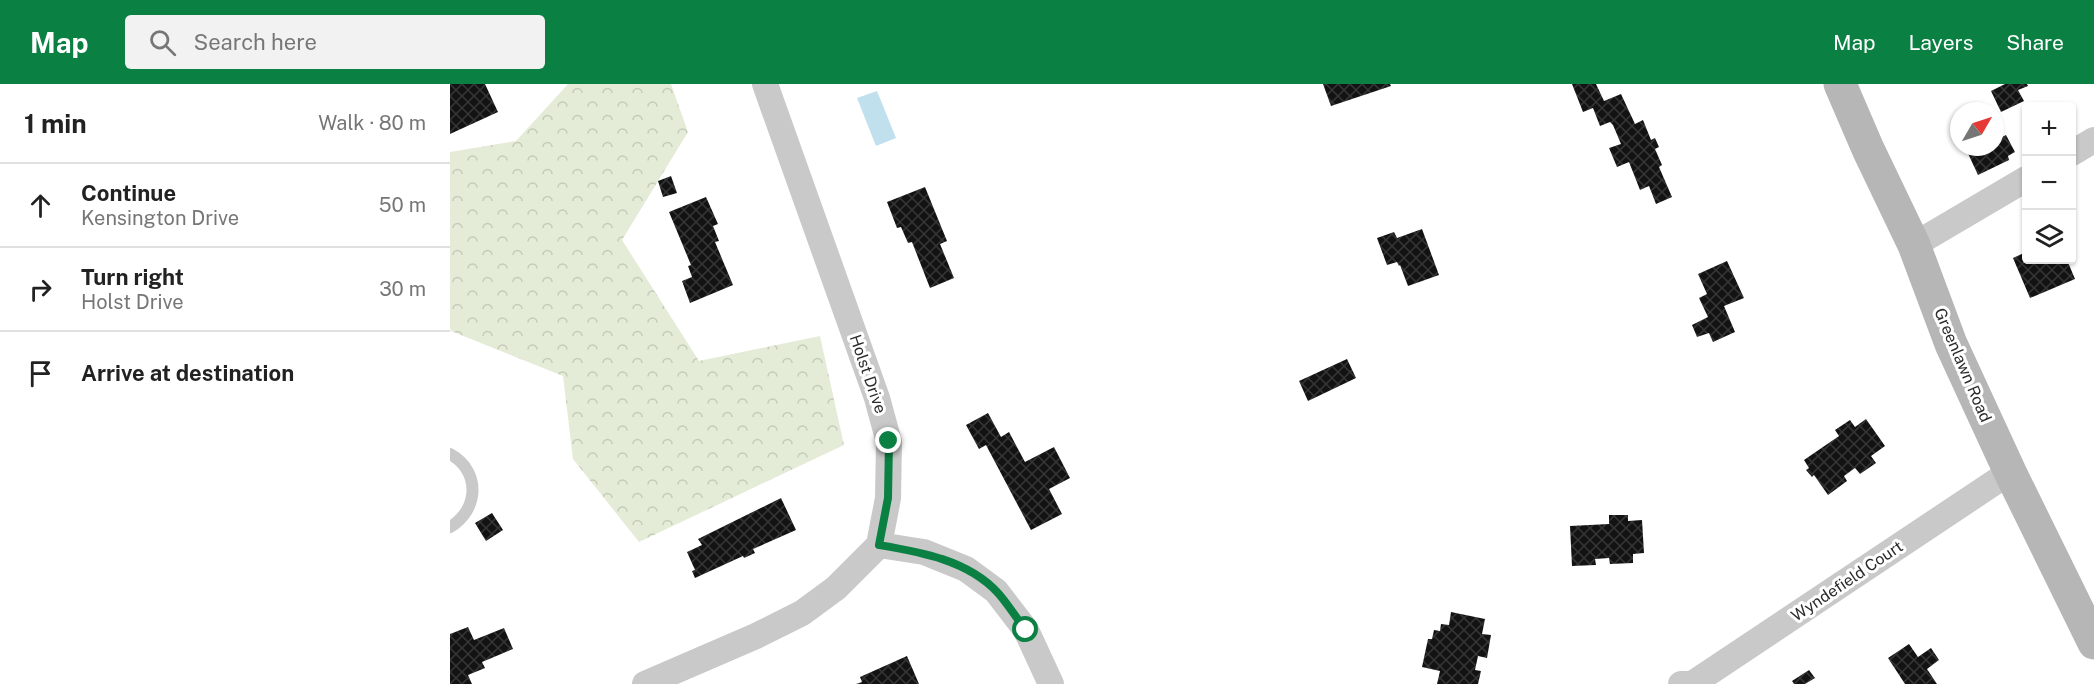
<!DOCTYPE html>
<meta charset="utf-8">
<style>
:root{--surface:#fff;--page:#f2f2f2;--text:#222;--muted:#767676;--line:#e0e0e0;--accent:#0b8043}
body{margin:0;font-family:"Public Sans",sans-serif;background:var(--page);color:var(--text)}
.controls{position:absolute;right:18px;top:18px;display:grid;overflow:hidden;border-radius:6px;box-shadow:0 2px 4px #0004}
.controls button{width:54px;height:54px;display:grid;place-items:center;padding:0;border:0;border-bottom:2px solid var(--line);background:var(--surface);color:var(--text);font:30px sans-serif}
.compass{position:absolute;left:1500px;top:18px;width:54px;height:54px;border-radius:50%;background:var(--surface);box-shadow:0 2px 4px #0004;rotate:51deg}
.stop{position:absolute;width:18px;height:18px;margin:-14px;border:4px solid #0b8043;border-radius:50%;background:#fff}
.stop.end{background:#0b8043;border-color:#fff;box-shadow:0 2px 6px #0008}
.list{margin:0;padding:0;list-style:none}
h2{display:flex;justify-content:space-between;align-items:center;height:78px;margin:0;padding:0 24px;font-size:26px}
h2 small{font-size:20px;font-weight:400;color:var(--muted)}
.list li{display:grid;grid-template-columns:39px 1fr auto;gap:18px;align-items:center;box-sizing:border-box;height:84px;padding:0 24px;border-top:2px solid var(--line)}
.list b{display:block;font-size:22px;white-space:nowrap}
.list p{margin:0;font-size:20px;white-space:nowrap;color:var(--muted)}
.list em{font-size:20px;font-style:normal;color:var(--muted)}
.icon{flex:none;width:33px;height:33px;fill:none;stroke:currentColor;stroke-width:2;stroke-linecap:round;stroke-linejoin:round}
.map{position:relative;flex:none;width:1644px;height:600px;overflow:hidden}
header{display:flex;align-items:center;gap:36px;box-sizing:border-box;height:84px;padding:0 30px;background:var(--accent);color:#fff}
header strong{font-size:28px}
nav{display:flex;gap:33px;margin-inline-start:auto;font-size:21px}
.search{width:420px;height:54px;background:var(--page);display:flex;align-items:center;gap:15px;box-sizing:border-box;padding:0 21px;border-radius:6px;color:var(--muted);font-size:22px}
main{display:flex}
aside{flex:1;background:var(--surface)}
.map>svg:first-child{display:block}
</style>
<header>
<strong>Map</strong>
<div class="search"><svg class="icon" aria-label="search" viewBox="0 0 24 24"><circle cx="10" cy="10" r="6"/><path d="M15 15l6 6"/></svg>Search here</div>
<nav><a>Map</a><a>Layers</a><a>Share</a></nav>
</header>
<main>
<aside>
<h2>1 min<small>Walk · 80 m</small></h2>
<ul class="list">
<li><svg class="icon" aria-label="ahead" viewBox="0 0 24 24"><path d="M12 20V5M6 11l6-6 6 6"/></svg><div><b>Continue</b><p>Kensington Drive</p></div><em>50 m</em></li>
<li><svg class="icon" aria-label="right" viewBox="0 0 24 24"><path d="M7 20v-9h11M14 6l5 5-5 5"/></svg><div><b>Turn right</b><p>Holst Drive</p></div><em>30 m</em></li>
<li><svg class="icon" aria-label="arrive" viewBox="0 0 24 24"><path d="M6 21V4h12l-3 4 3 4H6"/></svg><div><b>Arrive at destination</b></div></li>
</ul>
</aside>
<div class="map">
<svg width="1644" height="600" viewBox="0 0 1644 600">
<defs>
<pattern id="forest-crowns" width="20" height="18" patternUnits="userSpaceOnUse" patternTransform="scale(1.5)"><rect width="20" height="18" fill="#e4ecd7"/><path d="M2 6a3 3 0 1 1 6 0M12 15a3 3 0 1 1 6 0" fill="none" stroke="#c4cbb9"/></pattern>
<pattern id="building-cross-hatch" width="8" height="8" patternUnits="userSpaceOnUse" patternTransform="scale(1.5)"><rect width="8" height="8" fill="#131313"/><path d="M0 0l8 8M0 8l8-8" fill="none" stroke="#363636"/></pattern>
</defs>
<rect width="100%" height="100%" fill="#fff"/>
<path fill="url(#forest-crowns)" d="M118,0H221L238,48L172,156L249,277L370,252L394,361L189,458L123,375L113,292L1,247L0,244V68L66,57Z"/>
<path fill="#c1e0ee" d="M427,7L446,54L426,62L407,14Z"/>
<path fill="url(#building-cross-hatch)" d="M0,0H35L48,28L0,50Z
M873,0H940L941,2L881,22Z
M1122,0H1146L1154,17L1171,10L1185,40L1193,36L1201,56L1205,54L1209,63L1205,65L1212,81L1209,83L1222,113L1206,120L1199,102L1190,106L1179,78L1167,83L1159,64L1171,60L1163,41L1160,38L1150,42L1143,24L1133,28Z
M1555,0H1577L1578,2L1568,6L1574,17L1551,28L1541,7Z
M1545,45L1550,54L1556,51L1565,68L1558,72L1559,76L1528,91L1515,63H1545Z
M221,92L227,109L213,113L208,97Z
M475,103L497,157L490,160L504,194L480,204L462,158L458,159L451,143L447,144L437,118Z
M256,113L268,140L263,142L269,157L265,158L283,201L240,219L232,197L242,193L238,182L241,181L219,128Z
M972,145L989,191L958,202L950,181L949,182L947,178L937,181L927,154L944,148L947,154Z
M1576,168V176H1617L1625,195L1580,214L1563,174Z
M1277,177L1294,214L1274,222L1285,248L1263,258L1259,249L1247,253L1242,241L1258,233L1249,214L1257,210L1248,190Z
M897,275L906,294L858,317L849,297Z
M538,329L551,353L559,348L575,378L604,363L620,394L599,405L612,430L581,446L536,361L529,365L516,341Z
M1416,335L1435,362L1421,372L1426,379L1410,390L1405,384L1394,392L1397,397L1378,411L1364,391L1362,393L1356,386L1359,384L1354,376L1389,352L1385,346L1400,336L1405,343Z
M331,414L346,446L303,465L305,469L294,474L293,472L245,494L242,487L245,486L237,468L252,461L248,455Z
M42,429L53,446L36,457L25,439Z
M1159,431H1178V437L1192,436L1194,469L1183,470V479L1160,480L1159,474L1145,475L1146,481L1122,482L1120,442L1159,440Z
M1001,528L1035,535L1032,550L1041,551L1037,574L1028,572L1025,586L1031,587L1028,600H987L990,587L972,583L978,555H982L984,546L990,547L991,540L999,541Z
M18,543L24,556L54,544L63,565L32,578L35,584L18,591L22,600H0V550Z
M1459,560L1468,573L1481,564L1489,576L1477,585L1487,600H1455L1438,574Z
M457,572L469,600H406L412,598L410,593Z
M1359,586L1365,594L1355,600H1344L1342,597Z"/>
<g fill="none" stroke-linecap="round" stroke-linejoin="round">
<path stroke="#c9c9c9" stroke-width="12" d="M0,370C31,387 29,426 0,443"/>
<path stroke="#c9c9c9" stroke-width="26" d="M1622,69L1644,56
M1464,161L1576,95
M429,461L474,468L516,485L546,507L576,546L601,600
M195,600L306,552L352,529L386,504L429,461L438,414L439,358L427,314L315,0
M1231,600H1242L1560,388"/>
<path stroke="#b6b6b6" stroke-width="33" d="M1390,0L1418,65L1464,161L1501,260L1560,388L1644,559"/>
</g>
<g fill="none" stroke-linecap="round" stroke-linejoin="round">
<path stroke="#0b8043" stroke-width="8" d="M439,357L438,414L429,461C470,468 518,476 548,509C558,520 566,534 576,546"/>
</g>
<g text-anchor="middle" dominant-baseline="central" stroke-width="6" stroke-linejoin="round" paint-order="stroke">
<g font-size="16" fill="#2c2c2c" stroke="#fff">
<text transform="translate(1513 281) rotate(67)">Greenlawn Road</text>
<text transform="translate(418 290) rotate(71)">Holst Drive</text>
<text transform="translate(1397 497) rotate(-34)">Wyndefield Court</text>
</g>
</g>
</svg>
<div class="controls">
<button>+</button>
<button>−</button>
<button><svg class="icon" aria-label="layers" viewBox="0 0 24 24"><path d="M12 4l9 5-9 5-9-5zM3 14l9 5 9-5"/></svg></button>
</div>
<svg class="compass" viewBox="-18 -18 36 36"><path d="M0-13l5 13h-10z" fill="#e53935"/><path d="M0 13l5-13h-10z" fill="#767676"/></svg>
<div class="stop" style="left:576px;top:546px"></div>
<div class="stop end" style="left:439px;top:357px"></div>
</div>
</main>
